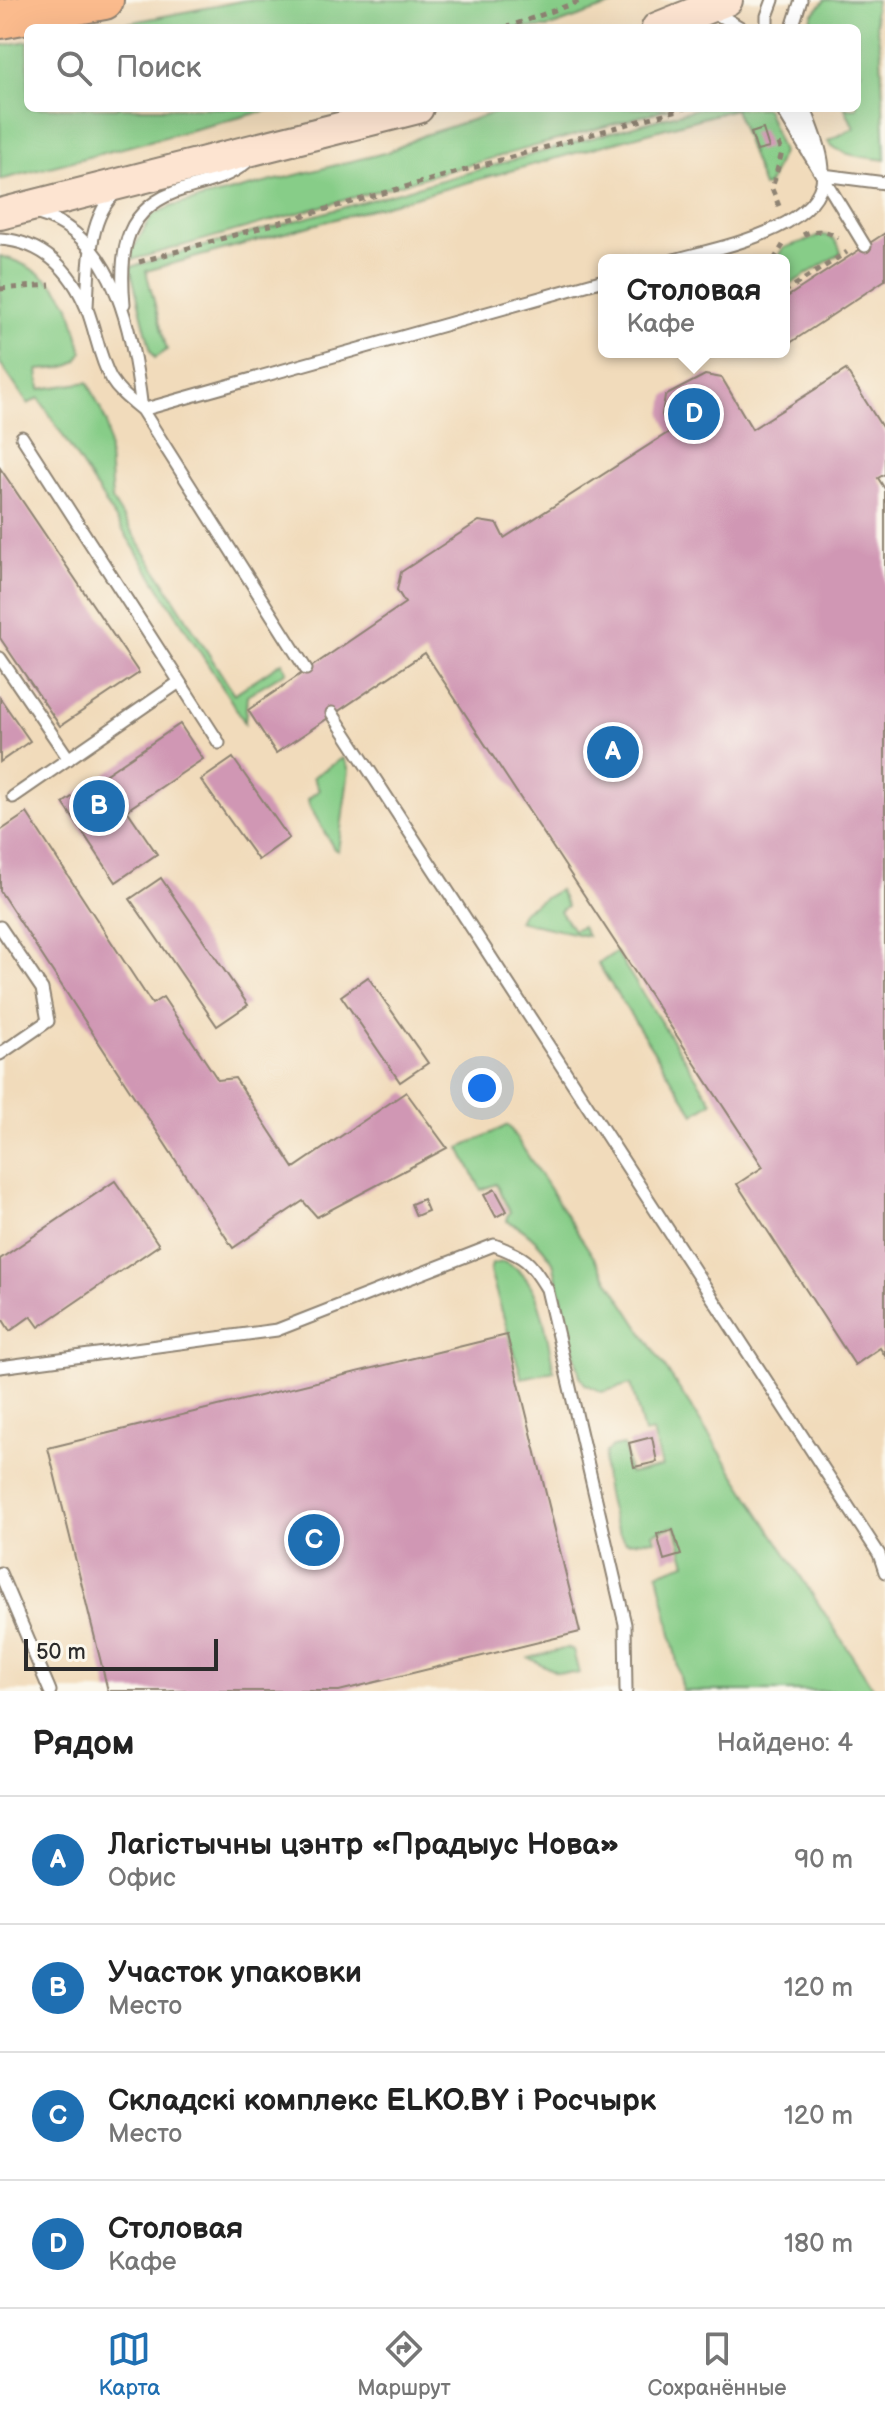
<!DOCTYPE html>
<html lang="ru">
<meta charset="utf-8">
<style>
:root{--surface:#fff;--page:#f6f6f6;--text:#222;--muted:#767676;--line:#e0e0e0;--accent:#1f6fb2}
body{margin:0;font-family:"Balsamiq Sans",sans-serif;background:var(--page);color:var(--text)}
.scale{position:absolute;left:24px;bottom:20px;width:194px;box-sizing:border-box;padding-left:8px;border:4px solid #2b2b2b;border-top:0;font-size:22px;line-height:28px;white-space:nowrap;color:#2b2b2b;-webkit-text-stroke:6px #fbf7ec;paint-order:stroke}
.you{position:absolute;left:482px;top:1088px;width:28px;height:28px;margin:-20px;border:6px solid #fff;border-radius:50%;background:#1a73e8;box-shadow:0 0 0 12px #1a73e833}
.badge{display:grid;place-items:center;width:52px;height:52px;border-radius:50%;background:var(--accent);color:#fff;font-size:26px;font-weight:700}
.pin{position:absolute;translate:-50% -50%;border:4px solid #fff;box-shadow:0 2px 8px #0006}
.popup{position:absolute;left:598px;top:254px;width:192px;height:104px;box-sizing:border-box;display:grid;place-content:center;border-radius:12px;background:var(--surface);filter:drop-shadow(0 2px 6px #0005);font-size:26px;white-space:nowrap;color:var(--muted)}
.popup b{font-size:30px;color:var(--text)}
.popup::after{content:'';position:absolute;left:50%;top:100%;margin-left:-16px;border:16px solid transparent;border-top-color:var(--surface)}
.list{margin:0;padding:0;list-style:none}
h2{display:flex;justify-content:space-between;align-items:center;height:104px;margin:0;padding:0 32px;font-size:34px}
h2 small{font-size:26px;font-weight:400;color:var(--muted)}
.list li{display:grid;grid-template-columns:52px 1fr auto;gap:24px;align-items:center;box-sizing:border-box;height:128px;padding:0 32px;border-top:2px solid var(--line)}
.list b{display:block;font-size:30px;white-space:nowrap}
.list p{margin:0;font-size:26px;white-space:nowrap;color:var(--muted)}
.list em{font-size:26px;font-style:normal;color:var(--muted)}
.icon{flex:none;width:44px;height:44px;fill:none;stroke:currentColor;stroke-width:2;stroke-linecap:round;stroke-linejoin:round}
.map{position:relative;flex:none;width:885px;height:1691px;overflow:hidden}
.search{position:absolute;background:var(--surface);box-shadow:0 8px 32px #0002;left:24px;right:24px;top:24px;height:88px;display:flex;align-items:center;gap:20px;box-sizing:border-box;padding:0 28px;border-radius:12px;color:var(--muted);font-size:30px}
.sheet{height:616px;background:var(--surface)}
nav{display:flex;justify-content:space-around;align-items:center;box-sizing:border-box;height:112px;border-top:2px solid var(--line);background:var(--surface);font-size:22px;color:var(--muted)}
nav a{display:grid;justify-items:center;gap:4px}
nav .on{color:var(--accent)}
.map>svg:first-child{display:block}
</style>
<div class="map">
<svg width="885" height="1691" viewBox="0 0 885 1691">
<rect width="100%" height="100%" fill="#fbf7ec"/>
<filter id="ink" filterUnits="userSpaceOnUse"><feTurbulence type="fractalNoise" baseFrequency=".0125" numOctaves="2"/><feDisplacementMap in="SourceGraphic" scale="16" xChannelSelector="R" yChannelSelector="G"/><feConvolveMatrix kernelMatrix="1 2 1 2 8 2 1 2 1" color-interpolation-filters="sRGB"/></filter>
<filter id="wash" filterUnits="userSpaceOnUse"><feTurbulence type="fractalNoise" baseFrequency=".006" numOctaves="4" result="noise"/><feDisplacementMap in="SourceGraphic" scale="32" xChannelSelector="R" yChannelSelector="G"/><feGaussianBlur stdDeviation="1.8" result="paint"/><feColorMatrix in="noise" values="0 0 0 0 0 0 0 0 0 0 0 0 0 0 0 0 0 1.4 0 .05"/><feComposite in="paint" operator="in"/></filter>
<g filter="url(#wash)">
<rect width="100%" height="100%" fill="#f1dbbb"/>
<path fill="#87cd88" stroke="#597c5a" stroke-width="2" d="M246,0H627L547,28H103Z
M825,0H876L874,13L881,53L885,160C867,157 839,157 828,141L854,128L845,108H857V75L861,72L857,63V28H808L813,14Z
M28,41V108H276L0,180V46Z
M509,108H670L132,260V251L153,214L173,206L388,152L424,135Z
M699,108H766L782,152L768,186L763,187L735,109L146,271L167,350L155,358L151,351L130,267Z
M823,235C833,236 839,244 841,253L784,288V260H776L783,248Z
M0,256C25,262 55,280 67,302C75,317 77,336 82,352C76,371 54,368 38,370L40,389L88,382L107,423L112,500L234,694L282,662L287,671L247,695L245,723L39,398L28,404L0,363Z
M343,758L349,770L338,851L334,849L309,805L308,799L319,790L313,777Z
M559,890L567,906L560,911L573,930L582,926L587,936L518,921L523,911Z
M616,952L712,1102L694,1114L598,964Z
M508,1125L875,1691H683L658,1573L686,1563L675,1526L653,1533L655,1540L626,1542C611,1527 600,1473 606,1452L613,1447L624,1445L629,1474L662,1467L653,1432L644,1433L631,1384L602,1392L585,1384L580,1376L553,1262C541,1244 527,1229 507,1221V1216L510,1212L496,1184L481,1190L460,1148Z
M503,1262C543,1274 546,1337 554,1371L522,1378L490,1272L492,1264Z
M567,1648L573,1650L579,1674L556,1672L529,1658Z"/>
<g id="blocks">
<path fill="#d097b4" d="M763,129L769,148L757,151L751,133Z
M885,233V280L784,347V299Z
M846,370L885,432V474L878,478L885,489V1356L880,1348L855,1365L737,1184L763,1167L425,653L276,753L248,710L405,603L397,590L401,572L479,521L497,524L504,538L669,432L662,415L665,396L705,375L722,378L752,429Z
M0,468L139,673L60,726L0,638Z
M0,698L30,741L0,762Z
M180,724L203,759L127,810L157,854L116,882L63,803Z
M233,758L289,838L258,860L201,780Z
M27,813L152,1004L163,997L218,1080L235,1078L294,1168L406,1092L447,1148L317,1217L303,1201L233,1248L0,891V831Z
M161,878L248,1005L217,1026L130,899Z
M368,977L428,1063L400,1082L341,996Z
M115,1181L159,1245L39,1327L31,1316L10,1331L3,1320L0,1322V1259Z
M495,1189L507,1211L496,1217L484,1195Z
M423,1199L428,1211L416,1216L411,1204Z
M507,1335L580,1632L339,1691H108L48,1448Z
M652,1437L657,1462L634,1467L629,1443Z
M673,1530L681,1555L664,1560L657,1534Z"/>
</g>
</g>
<g filter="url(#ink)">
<use href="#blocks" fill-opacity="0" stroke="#8e8373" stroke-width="2"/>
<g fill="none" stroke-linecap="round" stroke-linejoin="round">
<defs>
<path id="lane" d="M709,14L723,17L741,28
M767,28V16L773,0
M792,28L801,0
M781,108L865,246
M793,108L813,151
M821,171L823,175L885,183
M38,214C117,236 134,340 142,410
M0,239C43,242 71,270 87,309C96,332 99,357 111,379C119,392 130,400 142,410L306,669
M674,260C716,248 821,230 823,175C824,153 812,128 805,108
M124,304C119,250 124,207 184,189C205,183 230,177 247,162
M87,307C89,272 87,216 117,192
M142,410L604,280
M22,437L219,743
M0,658L69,759
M332,713L879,1554L885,1572
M13,797L178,683
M0,927L42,989L48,1021L0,1054
M0,1367L277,1330L494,1245C526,1257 530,1261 547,1289L625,1624L626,1691
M0,1573L50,1691"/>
<path id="secondary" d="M657,28L727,0
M0,214L418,108"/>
<path id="highway" d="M0,19L104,0"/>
</defs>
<use href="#lane" stroke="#8e8373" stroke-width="15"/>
<use href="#secondary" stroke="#8e8373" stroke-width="34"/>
<use href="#highway" stroke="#8e8373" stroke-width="42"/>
<path stroke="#8e8373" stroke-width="5" stroke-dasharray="6 6" stroke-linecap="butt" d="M505,28L583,0
M779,206L772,189L782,152L779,143
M803,235C815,229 828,230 838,238
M774,260L783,245
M139,262L685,108
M0,289L50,285
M784,292L847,252"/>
<use href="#lane" stroke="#fff" stroke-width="11"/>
<use href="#secondary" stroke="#fde4d1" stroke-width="30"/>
<use href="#highway" stroke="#fbbb8d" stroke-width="38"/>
</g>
</g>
</svg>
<div class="scale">50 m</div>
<div class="you"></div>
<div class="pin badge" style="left:613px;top:752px">A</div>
<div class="pin badge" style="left:99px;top:806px">B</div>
<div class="pin badge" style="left:314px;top:1540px">C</div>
<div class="pin badge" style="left:694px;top:414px">D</div>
<div class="popup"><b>Столовая</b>Кафе</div>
<div class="search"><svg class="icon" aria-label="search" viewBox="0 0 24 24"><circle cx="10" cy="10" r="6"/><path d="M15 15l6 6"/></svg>Поиск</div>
</div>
<section class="sheet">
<h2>Рядом<small>Найдено: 4</small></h2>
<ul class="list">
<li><span class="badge">A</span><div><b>Лагістычны цэнтр «Прадыус Нова»</b><p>Офис</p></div><em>90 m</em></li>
<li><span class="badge">B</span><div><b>Участок упаковки</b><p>Место</p></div><em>120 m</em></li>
<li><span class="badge">C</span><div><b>Складскі комплекс ELKO.BY і Росчырк</b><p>Место</p></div><em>120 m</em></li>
<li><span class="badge">D</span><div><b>Столовая</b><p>Кафе</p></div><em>180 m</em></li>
</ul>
</section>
<nav>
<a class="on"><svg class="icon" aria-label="map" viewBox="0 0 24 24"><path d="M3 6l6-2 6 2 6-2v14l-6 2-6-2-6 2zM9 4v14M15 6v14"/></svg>Карта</a>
<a><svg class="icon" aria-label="directions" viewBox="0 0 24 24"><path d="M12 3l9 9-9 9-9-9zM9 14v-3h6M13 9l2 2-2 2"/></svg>Маршрут</a>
<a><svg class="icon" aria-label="saved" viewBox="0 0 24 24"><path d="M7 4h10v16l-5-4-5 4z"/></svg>Сохранённые</a>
</nav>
